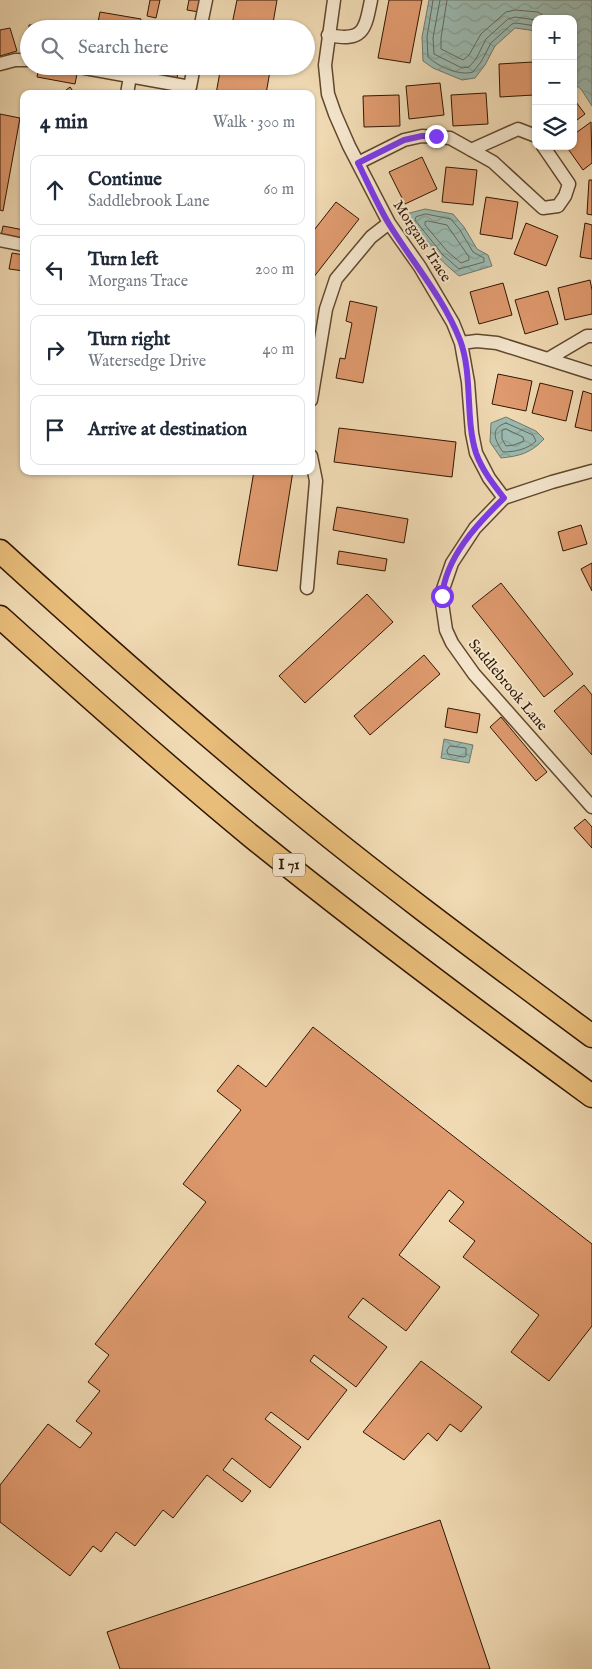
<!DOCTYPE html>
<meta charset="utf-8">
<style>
:root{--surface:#fff;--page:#f6f6f7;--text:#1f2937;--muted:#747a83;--line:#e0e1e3}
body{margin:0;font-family:"IM FELL English",serif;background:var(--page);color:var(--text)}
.controls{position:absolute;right:15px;top:15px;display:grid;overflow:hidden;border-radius:10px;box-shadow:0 1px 4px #0004}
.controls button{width:45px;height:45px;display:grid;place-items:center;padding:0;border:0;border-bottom:1px solid var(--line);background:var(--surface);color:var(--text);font:25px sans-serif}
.stop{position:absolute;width:15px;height:15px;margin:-11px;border:4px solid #7c3aed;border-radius:50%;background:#fff}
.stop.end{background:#7c3aed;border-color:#fff;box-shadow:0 1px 5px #0008}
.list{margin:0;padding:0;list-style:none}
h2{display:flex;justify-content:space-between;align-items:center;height:65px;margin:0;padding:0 20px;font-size:21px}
h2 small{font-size:16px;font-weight:400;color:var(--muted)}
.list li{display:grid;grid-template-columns:32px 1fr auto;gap:15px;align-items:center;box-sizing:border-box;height:70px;margin:0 10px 10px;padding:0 10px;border:1px solid var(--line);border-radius:10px}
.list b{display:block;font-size:19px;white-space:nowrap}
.list p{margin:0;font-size:16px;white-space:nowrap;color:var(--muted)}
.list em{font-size:16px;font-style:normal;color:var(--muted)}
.icon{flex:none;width:28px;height:28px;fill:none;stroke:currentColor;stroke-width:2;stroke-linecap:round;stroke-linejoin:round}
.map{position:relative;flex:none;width:592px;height:1669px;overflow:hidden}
.search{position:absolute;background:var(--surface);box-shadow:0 1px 4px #0004;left:20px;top:20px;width:295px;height:55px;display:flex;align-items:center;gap:12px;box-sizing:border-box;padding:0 18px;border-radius:28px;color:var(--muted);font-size:19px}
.panel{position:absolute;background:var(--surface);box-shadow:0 1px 4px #0004;left:20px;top:90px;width:295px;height:385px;border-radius:10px}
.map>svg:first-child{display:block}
</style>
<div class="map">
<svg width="592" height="1669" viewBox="0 0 592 1669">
<defs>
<pattern id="water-waves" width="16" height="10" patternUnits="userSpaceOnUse" patternTransform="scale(1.25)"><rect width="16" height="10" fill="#9bbab1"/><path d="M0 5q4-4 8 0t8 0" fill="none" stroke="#869f96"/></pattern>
</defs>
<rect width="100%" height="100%" fill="#f0dab3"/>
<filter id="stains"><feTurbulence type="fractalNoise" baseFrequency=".004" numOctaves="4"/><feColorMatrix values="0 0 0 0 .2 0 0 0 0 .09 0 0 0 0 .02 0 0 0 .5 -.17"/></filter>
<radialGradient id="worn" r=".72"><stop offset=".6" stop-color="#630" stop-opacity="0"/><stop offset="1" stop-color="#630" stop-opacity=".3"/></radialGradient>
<path fill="url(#water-waves)" stroke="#71786a" d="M429,0H592V106L581,89L573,83V19H536V31L515,28L495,46L485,65L475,78L462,80L433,68L423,61L422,37Z
M425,209L453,214L464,227L477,249L488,255L492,266L459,276C437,258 420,238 406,214Z
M506,417L536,431L544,439C531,453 520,456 501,458L490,442L491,423Z
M444,739L473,745L469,763L441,758Z"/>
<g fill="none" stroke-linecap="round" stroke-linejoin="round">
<path stroke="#666858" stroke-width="1" d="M433,0L427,37L428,57C439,67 459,76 473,72L481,62L491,43L512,24L516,23L536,26
M440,0L433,38L434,54L462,68L469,67L476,59L486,39L508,19L515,17L536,20
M447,0L441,38V49L463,60L469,55L481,34L506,12L515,10L538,12L549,19
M426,214L451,219L460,230L473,252L484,258V262L459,269L443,255L415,220L416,217Z
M428,221L447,225L469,257V260L461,263L447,251L425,225V222Z
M506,423L533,435L536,441C528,449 515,452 503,452C495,441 489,428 506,423Z
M506,429L523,437L524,441L514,445L506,446L502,439V431Z
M450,746L466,748V756L463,757L448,754L447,751Z"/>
</g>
<path fill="#df9a6e" stroke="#311600" d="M150,0H160L156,18L147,16Z
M189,0H201L199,12L187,10Z
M237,0H277L272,29H231Z
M389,0H422L410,63L378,58Z
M100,12L141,19L139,29L98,22Z
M168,23L192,27V29H167Z
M29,25H62V29H29Z
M10,28L17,51L0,56V30Z
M533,62L534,95L500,97L499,64Z
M160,66H185V68L179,67L177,78L158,74Z
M221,66H241L270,71L266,94H216Z
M39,67L77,74L75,84L37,77Z
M440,83L444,115L409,119L406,86Z
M70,87L75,94H61Z
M486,93L488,124L453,126L451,95Z
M399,95L400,126L364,127L363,96Z
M573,98L585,114L573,123Z
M0,114L20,118L3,211L0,210Z
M591,122L592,163L583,170L566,146H573V135Z
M422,157L437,189L405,204L389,172Z
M446,167L477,170L473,205L442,202Z
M589,180H592V215L587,214Z
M486,197L518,202L512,239L480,234Z
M336,202L359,219L313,278L311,277V234Z
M526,223L558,236L546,266L514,254Z
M585,223L592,225V259L580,257Z
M3,226L24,230V240L1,236Z
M12,253L24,255V271L9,269Z
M590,280L592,290V314L565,320L558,288Z
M503,283L512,315L479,324L470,292Z
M548,291L558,324L525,334L515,300Z
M350,301L377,307L363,383L336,378L340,358L345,359L352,323L346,321Z
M498,374L532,381L526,411L492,404Z
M540,383L573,391L566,421L532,413Z
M583,391L592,394V431L575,427Z
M339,428L456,442L452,477L334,462Z
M254,471H293L277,571L238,565Z
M337,507L408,519L404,543L333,530Z
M581,525L587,544L563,551L558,532Z
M339,551L387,559L385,571L337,564Z
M592,563V591L581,569Z
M501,583L573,674L544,697L472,606Z
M367,594L393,622L305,703L279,676Z
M424,655L440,674L370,735L354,716Z
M584,685L592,695V755L554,711Z
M448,708L480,714L477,733L445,727Z
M501,717L547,772L536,781L490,727Z
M585,819L592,827V848L574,828Z
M313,1027L592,1244V1326L549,1381L511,1352L539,1315L463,1257L475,1241L449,1221L464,1202L449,1190L399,1255L440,1287L406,1331L363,1298L348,1317L387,1347L356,1387L314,1355L310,1361L347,1390L308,1440L271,1412L265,1419L301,1447L270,1488L232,1458L223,1470L251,1491L242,1502L207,1475L173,1518L163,1510L135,1546L116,1532L101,1552L93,1546L70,1576L0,1522V1485L48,1424L80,1448L92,1433L76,1421L100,1391L88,1382L109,1355L95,1344L206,1202L183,1184L241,1110L217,1091L238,1065L266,1087Z
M421,1361L482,1407L461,1432L450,1424L437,1441L428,1433L404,1460L363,1432Z
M440,1520L490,1669H120L107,1632Z"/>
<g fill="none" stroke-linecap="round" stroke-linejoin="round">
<defs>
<path id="minor" d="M334,0L325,65L328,94L335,114L349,146L389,223L420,267L453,323L461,343L468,382L472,433L476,453L489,478L504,498
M200,29L206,0
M328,35C363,42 365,31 371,0
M0,64L15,60H29
M74,66L190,87L194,66
M127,94L130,76
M471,150L518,129L536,136
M358,163L404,140L422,136L450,138L493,162L543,208L558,206L565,196L569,184L543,146
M0,240L24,245
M461,343L477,341L497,343L592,373
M548,359L587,336H592
M311,400L326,309L336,279L371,237L389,223
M592,471L552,482L504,498L475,528L452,563L443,589L442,603L446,630L452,643L474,674L592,807
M307,588L316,481L311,456"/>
<path id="motorway" d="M0,551C92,635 185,717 281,797C381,880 487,958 592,1036
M0,617C82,691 165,765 251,836C362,926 477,1012 592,1096"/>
</defs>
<use href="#minor" stroke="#61472d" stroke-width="15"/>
<use href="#motorway" stroke="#311600" stroke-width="25"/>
<use href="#minor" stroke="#f5e7ce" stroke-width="12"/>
<use href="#motorway" stroke="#e8bd7a" stroke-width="22"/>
</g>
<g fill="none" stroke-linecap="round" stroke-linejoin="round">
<path stroke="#7c3aed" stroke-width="6" d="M436,136H422L404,140L358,163C368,183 377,204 389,224C413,263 443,297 460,340C473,374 465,419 476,453C482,470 493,484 504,498C477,524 446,557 442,596"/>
</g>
<g text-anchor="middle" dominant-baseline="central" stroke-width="4" stroke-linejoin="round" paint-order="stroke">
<rect fill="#f5e7ce" stroke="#6c553e" stroke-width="1" x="273" y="853.5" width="32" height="23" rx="4"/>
<g font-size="14" font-weight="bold" fill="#311600">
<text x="289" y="865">I 71</text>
</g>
<g font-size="15" fill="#311600" stroke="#f5e7ce">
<text transform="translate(422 241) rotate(57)">Morgans Trace</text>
<text transform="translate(508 685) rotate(50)">Saddlebrook Lane</text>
</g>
</g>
<rect width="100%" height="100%" filter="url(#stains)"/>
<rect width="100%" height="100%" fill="url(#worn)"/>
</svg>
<div class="controls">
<button>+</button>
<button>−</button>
<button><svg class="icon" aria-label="layers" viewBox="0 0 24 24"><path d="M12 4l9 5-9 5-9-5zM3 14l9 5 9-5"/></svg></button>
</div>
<div class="stop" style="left:442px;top:596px"></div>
<div class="stop end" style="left:436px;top:136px"></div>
<div class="search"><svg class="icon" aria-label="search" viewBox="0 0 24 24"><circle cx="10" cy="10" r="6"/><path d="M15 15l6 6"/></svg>Search here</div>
<section class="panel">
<h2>4 min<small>Walk · 300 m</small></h2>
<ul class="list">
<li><svg class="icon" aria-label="ahead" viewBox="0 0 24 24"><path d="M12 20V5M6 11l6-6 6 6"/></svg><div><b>Continue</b><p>Saddlebrook Lane</p></div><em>60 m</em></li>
<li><svg class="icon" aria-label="left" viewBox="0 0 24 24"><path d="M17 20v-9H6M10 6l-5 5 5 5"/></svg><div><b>Turn left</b><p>Morgans Trace</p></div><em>200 m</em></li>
<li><svg class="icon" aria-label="right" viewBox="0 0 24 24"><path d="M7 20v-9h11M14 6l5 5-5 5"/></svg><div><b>Turn right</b><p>Watersedge Drive</p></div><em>40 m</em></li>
<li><svg class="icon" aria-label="arrive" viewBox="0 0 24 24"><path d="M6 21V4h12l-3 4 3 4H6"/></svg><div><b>Arrive at destination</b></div></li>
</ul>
</section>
</div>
